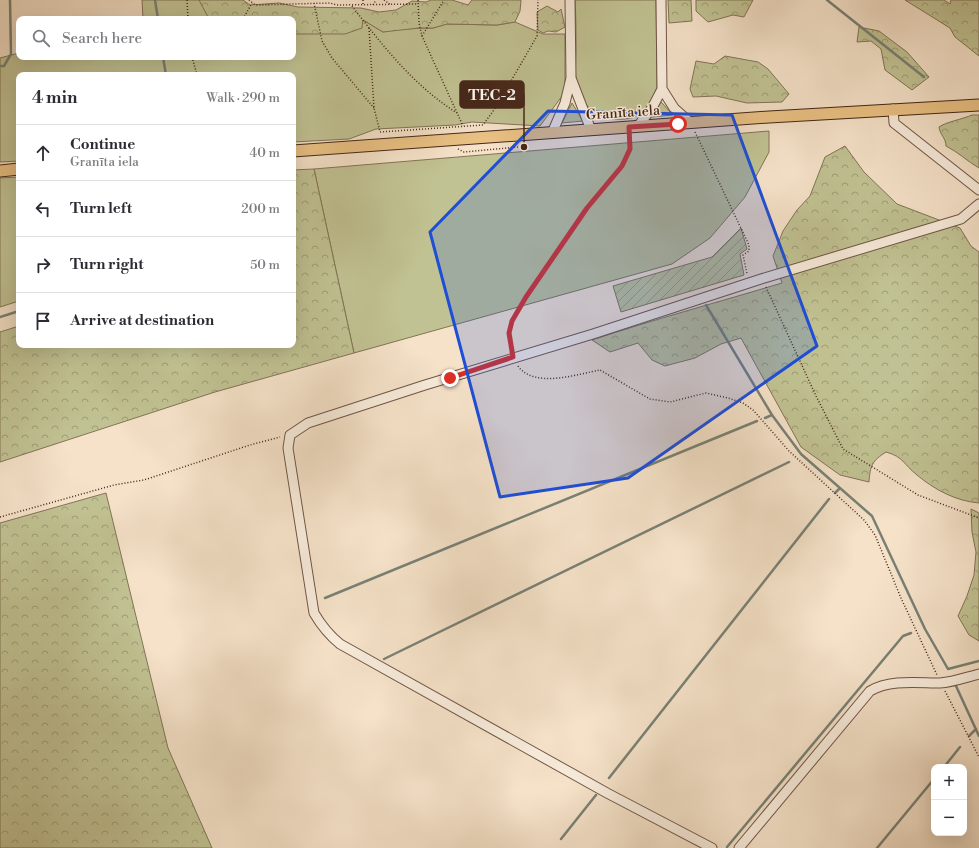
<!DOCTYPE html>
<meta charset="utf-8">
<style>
:root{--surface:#fff;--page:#f2f2f3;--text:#2b2b33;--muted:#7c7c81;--line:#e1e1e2}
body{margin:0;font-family:"Libre Bodoni",serif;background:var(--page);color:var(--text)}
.controls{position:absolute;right:12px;bottom:12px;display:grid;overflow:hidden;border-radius:8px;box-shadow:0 4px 16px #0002}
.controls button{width:36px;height:36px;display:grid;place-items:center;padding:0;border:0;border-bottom:1px solid var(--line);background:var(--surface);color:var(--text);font:20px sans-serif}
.stop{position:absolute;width:12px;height:12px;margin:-9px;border:3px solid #d93025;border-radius:50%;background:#fff}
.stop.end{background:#d93025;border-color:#fff;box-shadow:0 1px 4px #0008}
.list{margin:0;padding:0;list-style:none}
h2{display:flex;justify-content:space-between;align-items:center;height:52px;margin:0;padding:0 16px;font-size:17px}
h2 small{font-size:13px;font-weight:400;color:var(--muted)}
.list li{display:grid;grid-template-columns:26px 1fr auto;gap:12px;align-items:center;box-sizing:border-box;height:56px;padding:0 16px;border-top:1px solid var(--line)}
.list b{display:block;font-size:15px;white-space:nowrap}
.list p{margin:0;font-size:13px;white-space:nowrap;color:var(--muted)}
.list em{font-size:13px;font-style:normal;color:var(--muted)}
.icon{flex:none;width:22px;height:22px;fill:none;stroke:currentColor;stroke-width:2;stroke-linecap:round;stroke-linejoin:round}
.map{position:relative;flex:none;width:979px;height:848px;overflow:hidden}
.search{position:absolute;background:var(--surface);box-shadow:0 4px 16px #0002;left:16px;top:16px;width:280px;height:44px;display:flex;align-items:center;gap:10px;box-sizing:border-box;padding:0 14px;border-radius:8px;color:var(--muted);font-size:15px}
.panel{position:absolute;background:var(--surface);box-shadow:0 4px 16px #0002;left:16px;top:72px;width:280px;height:276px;border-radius:8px}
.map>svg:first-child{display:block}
</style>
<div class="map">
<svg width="979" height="848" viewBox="0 0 979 848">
<defs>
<pattern id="forest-crowns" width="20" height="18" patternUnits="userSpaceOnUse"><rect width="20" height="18" fill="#c1c293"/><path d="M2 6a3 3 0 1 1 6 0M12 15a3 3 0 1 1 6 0" fill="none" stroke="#9e9d77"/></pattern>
<pattern id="garden-furrows" width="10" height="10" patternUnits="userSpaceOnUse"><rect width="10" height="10" fill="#c1c293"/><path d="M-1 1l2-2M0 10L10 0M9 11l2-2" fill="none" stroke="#9e9d77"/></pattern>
</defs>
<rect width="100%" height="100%" fill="#f5e2c9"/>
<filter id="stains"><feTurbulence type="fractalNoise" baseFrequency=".005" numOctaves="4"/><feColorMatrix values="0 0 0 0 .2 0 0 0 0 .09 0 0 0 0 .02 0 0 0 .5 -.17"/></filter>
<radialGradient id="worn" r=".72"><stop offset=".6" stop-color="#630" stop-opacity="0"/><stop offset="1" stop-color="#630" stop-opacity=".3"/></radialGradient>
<path fill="#c1c293" stroke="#827456" d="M142,0H202L210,19H143Z
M575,0H656L657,87C651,103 643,118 625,119C603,121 584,110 578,89C574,77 576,62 576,49C576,33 576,16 575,0Z
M363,20L383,32L400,29L433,28L447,24L497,25L515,22L543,34H565V92L540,126L472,122L455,125L376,129L349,139L293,142V75H19V161L0,162V58L19,53V57H293V34Z
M661,102L673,115L652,117Z
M572,103L583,121L562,123Z
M769,131V152L745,197L710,238L672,264L354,353L314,169Z
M19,177V301L0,307V178Z"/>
<path fill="url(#forest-crowns)" stroke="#827456" d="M199,0H243L250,5L279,3L298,7L361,8L379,12L396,10L412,1L426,2L431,0H452L468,5L472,0H521L520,11L515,22L497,25L447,24L433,28H419L383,32L363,20L362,28L345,34H293V19H209Z
M668,0H691L692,21L669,23Z
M696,0H753L744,17L733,15L708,22L696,11Z
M905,0H944L950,4L951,0H979V56L955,37L950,28Z
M547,6L558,12L561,9L565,27L556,32L548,31L543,33L538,30L537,12Z
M859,27L879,31L907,52L929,77L912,90L885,70L881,49L871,41L857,42Z
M725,56L758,62L768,69L789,94L782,102L747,103L716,96L693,97L690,89L696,61L714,64Z
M972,115H979V168C967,161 958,152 946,146C946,138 940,135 939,127C946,122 963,119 972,115Z
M845,146L864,172L897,204L960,228L971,246L979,252V503C956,501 935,490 917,475C903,464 904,457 886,452C872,461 870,466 869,482L840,475L801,447L741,338L721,344L695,358L665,366L652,360L638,343L610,352L592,340C655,319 719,302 782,283L773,256L783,231L797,210L810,196L825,157Z
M314,169L354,353L215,392L0,462V332L19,326V345H293V170Z
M106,493L168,748L212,848H0V523Z
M971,509L979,513V641L969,635L958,616L967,596L974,575L976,552L972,532Z"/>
<path fill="url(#garden-furrows)" stroke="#827456" d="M741,228L747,249L740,254L744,275L621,312L613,286L712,257Z"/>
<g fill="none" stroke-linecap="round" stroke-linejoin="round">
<path stroke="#798175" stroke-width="2.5" d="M155,0L158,19
M827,0L924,77
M163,57L166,75
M0,66H4L11,54L10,0
M706,305L772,415L801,454L872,516L925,629L948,669L979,661
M0,317L19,311
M765,418L772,415
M835,493L840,488
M325,598L757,421
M384,659L789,462
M956,686L979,736
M969,736L976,729
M944,767L960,747
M609,778L829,499
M561,839L596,795
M727,847L903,636L911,633
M877,848L934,779"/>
<defs>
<path id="minor" d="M570,0L571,78L591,130
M662,89L674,108L691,123
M893,109L894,123L979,190
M638,126L652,108L662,89L661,0
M552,133L565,103L571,78
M712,848L607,793L340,644C329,635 321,625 314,613L288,448L290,435L308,423L425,385L593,334L761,279L961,219L979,204
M739,848L870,691C890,679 918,683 940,683C953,682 967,677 979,674"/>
<path id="major" d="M293,151L769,117L979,105
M0,171L19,169"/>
</defs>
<use href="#minor" stroke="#705545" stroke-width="11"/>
<use href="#major" stroke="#442619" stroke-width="13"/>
<path stroke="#442619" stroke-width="1.5" stroke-dasharray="1 2" stroke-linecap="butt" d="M187,0L188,19
M249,0L254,4L257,5L330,3L337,5L418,4
M363,0V5
M384,0L391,5
M418,0L419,23L422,36L463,126
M314,3L322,41L332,58L374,108
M373,5L376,0
M352,6C382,45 414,86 457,113
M243,19L252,3
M369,28L374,108L380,132L483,125L496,107L537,36L538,0
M422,36L444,0
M192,57L197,75
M695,132L749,245V251L743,255L747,274
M458,149L464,152L518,147
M766,287L816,396L843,449L918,495L979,518
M511,350L509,333L512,321L526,297L587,208L622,166L630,149L629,137
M518,366C534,389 578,374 600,370L650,399L670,402L706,393L728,398L743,403L753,410L789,451L864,520L875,535L901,598L937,675
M0,517L114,485L144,480L250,445L280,437
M945,691L979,757"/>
<use href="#minor" stroke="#f8ecdc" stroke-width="9"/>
<use href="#major" stroke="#eac184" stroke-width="11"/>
</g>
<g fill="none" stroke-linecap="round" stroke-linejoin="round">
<path stroke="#d93025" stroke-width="5" d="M450,378L513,357L509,333L512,321L526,297L587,208L622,166L630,149L629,127L678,124"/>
</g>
<path fill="#1d4ed8" fill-opacity="0.2" stroke="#1d4ed8" stroke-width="3" stroke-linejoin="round" d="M548,111L732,115L817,346L628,478L500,497L430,232Z"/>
<g text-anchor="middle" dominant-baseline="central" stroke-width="3" stroke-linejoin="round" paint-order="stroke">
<g font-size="14" fill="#442619" stroke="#f8ecdc">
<text transform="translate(623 113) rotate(-4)">Granīta iela</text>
</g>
</g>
<path fill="none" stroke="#442619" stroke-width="1.5" d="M524 147L524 94"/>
<circle fill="#442619" stroke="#f8ecdc" stroke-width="1.5" cx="524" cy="147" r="4"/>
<rect fill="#442619" stroke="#442619" stroke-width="1.5" x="460" y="81" width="64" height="27" rx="4"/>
<g font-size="15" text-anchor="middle" font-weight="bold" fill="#fff">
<text x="492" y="100">TEC-2</text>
</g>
<rect width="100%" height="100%" filter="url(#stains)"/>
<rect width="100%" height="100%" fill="url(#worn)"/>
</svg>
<div class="controls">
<button>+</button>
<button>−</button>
</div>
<div class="stop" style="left:678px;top:124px"></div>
<div class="stop end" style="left:450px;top:378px"></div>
<div class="search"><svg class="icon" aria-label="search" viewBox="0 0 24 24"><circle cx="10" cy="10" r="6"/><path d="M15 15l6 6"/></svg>Search here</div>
<section class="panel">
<h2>4 min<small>Walk · 290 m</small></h2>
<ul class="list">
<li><svg class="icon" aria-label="ahead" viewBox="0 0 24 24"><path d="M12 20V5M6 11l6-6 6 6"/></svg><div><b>Continue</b><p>Granīta iela</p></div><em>40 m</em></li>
<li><svg class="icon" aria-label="left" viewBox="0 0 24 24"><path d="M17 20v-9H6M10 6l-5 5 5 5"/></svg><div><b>Turn left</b></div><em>200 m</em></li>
<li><svg class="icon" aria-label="right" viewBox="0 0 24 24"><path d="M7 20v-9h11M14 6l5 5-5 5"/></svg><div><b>Turn right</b></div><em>50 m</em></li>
<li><svg class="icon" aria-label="arrive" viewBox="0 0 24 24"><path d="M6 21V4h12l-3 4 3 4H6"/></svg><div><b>Arrive at destination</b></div></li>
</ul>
</section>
</div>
